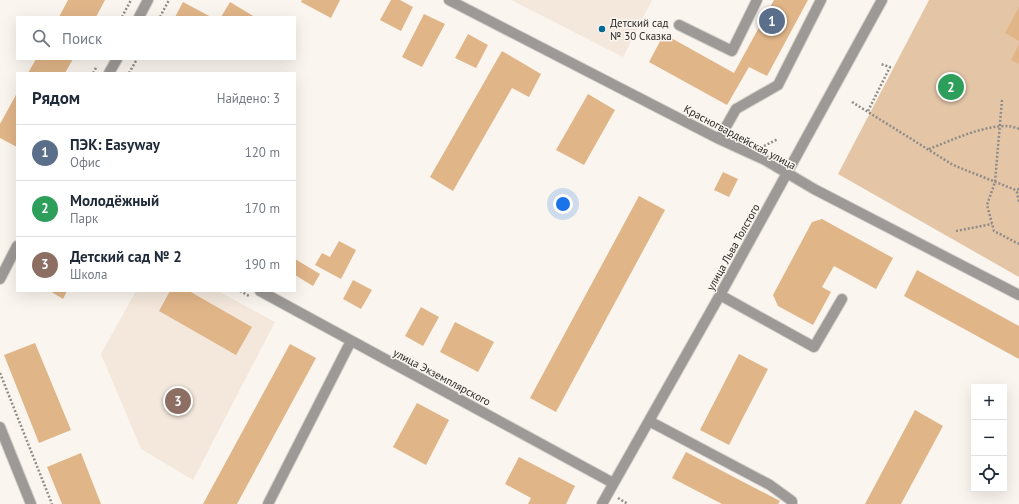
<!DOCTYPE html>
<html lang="ru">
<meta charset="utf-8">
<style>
:root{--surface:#fff;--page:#f6f6f7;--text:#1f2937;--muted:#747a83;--line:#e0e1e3;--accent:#b45309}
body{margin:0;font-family:"PT Sans",sans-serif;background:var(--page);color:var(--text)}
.controls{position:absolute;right:12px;bottom:12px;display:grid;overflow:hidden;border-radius:0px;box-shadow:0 4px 16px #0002}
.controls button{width:36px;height:36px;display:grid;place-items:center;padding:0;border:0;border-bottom:1px solid var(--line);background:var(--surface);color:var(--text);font:20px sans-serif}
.you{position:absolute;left:563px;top:204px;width:14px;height:14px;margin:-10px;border:3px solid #fff;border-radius:50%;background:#1a73e8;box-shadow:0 0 0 6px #1a73e833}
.badge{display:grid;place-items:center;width:26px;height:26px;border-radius:50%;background:var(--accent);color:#fff;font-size:13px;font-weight:700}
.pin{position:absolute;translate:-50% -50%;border:2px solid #fff;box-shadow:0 1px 4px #0006}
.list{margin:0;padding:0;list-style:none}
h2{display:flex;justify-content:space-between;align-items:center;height:52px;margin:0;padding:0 16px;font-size:17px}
h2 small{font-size:13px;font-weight:400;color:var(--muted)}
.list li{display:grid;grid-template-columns:26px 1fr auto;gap:12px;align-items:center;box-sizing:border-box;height:56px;padding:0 16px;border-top:1px solid var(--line)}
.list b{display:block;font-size:15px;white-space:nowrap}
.list p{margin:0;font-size:13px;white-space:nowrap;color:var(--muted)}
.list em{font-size:13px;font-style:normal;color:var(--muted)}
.icon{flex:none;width:22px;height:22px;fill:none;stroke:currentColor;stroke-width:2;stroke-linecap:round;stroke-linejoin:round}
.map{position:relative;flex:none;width:1019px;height:504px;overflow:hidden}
.search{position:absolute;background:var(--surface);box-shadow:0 4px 16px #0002;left:16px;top:16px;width:280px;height:44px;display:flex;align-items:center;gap:10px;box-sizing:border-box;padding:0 14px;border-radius:0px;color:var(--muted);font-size:15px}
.panel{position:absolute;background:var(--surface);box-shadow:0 4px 16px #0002;left:16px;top:72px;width:280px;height:220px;border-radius:0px}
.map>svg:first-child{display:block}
</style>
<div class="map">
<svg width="1019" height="504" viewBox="0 0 1019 504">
<rect width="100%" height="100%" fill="#fbf5ef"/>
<path fill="#f4e8dc" d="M511,0H652L623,57Z
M136,291H218L275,322L193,480L141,449L101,354Z"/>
<path fill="#e4c6a7" d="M929,0H1019V277L838,174Z"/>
<path fill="#e0b588" d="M68,0H105L96,17H59Z
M302,0H340L331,18L301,2Z
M391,0H400L413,7L401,31L380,20Z
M774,0H808L767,76L749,67L727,105L649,62L664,34L734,73Z
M183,2L211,17H175Z
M230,2L255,17H221Z
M1019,7V41L1005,33Z
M424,14L445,24L422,67L402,57Z
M468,34L488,45L476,68L455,58Z
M1019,44V64L1011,60Z
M502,51L541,74L529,97L512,88L453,191L430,177Z
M36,59H73L65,73H28Z
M17,93V147L0,138V124Z
M588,94L615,110L584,165L556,150Z
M723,172L738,179L729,197L714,190Z
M639,196L665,210L556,412L530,398Z
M822,219L893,258L876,289L834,266L822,287L831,292L813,325L778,306L773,295L812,222Z
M339,241L356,250L341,279L315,265L322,253L330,257Z
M295,259L320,274L313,286L295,275Z
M917,270L1019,326V359L904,296Z
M353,280L372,290L361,309L343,299Z
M50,291H67L63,299Z
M170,291H189L252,327L236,355L159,311Z
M421,307L439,317L423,346L405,336Z
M455,322L494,342L478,372L440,352Z
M35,343L71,430L39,443L4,355Z
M290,344L316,358L237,504H203Z
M739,354L768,369L729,445L700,430Z
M417,403L449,420L426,465L393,447Z
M915,410L943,426L901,504H865Z
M686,452L780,501L778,504H722L672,478Z
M81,453L101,504H62L47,467Z
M519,457L575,486L566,504H528L531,498L505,484Z"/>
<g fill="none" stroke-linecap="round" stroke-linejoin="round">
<defs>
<path id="minor" d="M449,0L719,139L765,160L814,189L1019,295
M139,17L148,0
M679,25L732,51L757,0
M109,73L117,59
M719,139L736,109L778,85L821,0
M0,279L17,246
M260,291L613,483
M720,295L814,347L842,299
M649,421L770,485L792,501V504
M0,427L31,504
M268,504L351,341
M602,504L720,295L882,0"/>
</defs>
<use href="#minor" stroke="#d6d0cb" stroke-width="12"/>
<path stroke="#908c88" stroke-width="2.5" stroke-dasharray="2 2" stroke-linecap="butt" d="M122,17L131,0
M160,17L169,0
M93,73L97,66
M129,73L137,59
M1002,100L995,182L987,205L994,231L1019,244
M852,102L953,165L1018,191
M868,111L890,67L881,64
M764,146L778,139
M929,149C950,141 998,118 1019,129
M1019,188L1017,193L1019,202
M956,231L992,224
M240,291L249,296
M0,373L52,504
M618,498L628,504"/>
<use href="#minor" stroke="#9c9997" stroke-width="10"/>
</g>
<circle fill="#026896" stroke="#fbf5ef" stroke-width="1.5" cx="602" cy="29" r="4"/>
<g text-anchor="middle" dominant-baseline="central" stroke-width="3" stroke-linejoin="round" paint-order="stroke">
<g font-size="11" fill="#2b2926" stroke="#fbf5ef" text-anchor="start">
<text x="610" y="23">Детский сад<tspan x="610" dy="13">№ 30 Сказка</tspan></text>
</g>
<g font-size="11" fill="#2b2926" stroke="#fbf5ef">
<text transform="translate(740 137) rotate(28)">Красногвардейская улица</text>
<text transform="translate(733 247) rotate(-61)">улица Льва Толстого</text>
<text transform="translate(442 377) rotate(28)">улица Экземплярского</text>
</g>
</g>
</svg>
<div class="controls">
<button>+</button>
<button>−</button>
<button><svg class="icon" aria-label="locate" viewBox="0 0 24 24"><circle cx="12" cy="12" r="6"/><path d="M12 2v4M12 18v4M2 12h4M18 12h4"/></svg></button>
</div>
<div class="you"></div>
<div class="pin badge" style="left:772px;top:21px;background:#5c6f8a">1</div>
<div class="pin badge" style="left:951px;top:87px;background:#2e9e5b">2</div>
<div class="pin badge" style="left:178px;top:401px;background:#8d6e63">3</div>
<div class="search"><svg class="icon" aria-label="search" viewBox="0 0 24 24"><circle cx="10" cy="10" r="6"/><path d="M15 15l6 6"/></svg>Поиск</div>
<section class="panel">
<h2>Рядом<small>Найдено: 3</small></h2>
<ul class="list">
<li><span class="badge" style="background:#5c6f8a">1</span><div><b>ПЭК: Easyway</b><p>Офис</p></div><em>120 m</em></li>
<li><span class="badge" style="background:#2e9e5b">2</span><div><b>Молодёжный</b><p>Парк</p></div><em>170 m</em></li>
<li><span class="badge" style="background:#8d6e63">3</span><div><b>Детский сад № 2</b><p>Школа</p></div><em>190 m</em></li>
</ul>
</section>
</div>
